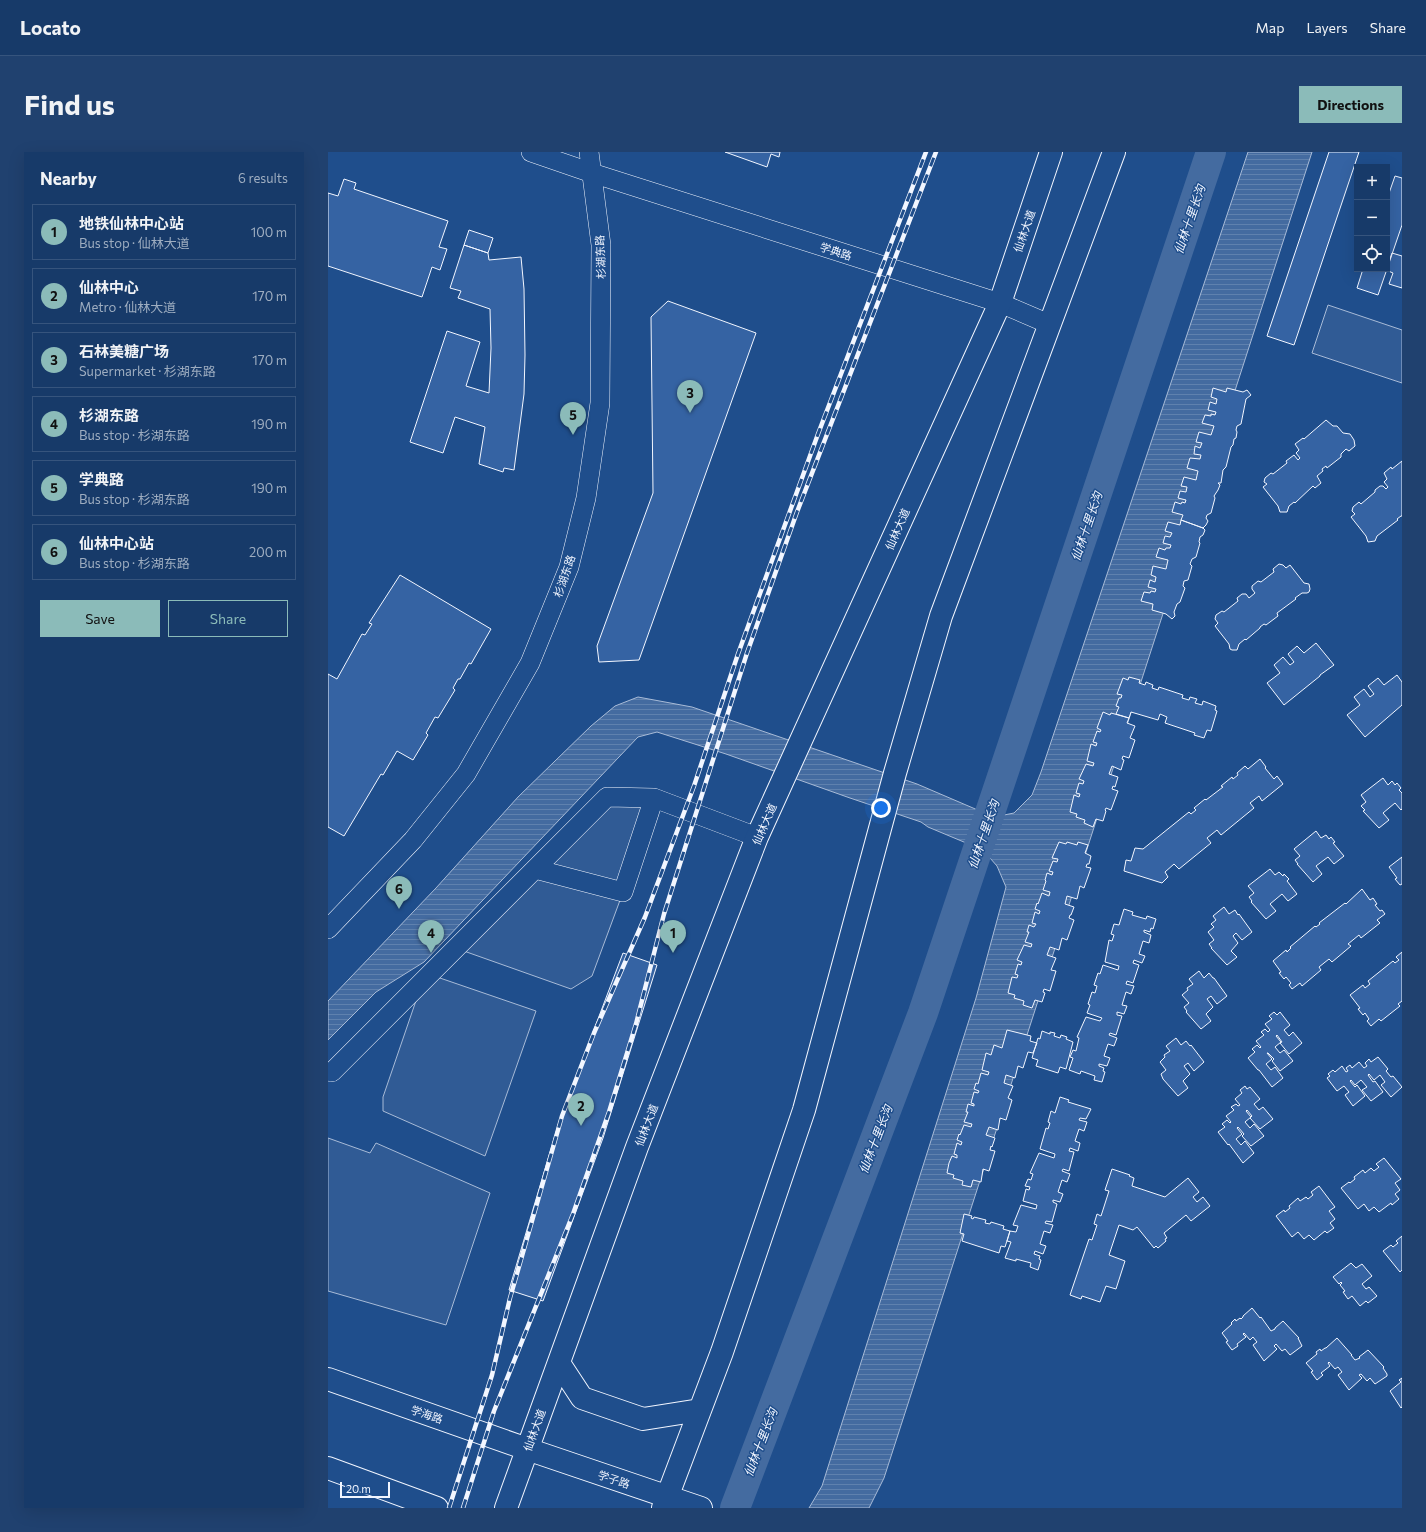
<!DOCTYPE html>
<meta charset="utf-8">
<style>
:root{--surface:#173a69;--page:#20416f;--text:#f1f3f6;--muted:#9eadc0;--line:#36547d;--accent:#8bbbb9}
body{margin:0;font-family:Commissioner,"Noto Sans SC",sans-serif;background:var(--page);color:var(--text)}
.controls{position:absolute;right:12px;top:12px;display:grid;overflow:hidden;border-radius:0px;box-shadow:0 4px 16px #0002}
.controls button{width:36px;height:36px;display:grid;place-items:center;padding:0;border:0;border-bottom:1px solid var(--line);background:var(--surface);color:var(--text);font:20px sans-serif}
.scale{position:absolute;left:12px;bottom:10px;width:50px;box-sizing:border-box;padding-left:4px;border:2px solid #f2f6ff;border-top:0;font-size:11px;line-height:14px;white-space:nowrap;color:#f2f6ff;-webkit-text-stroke:3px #1f4e8c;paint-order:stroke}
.you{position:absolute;left:553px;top:656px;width:14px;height:14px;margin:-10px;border:3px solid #fff;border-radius:50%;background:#1a73e8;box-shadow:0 0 0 6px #1a73e833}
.badge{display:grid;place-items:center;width:26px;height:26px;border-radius:50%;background:var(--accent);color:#111;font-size:13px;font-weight:700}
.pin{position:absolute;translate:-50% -33px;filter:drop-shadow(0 1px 2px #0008)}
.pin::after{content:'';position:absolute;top:21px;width:14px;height:12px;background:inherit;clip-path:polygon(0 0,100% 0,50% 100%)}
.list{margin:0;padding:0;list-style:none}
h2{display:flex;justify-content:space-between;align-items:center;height:52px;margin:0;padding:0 16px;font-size:17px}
h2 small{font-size:13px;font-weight:400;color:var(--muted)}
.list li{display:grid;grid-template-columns:26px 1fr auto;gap:12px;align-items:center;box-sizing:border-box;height:56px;margin:0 8px 8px;padding:0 8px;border:1px solid var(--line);border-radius:0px}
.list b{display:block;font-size:15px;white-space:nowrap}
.list p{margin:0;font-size:13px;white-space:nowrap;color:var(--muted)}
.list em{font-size:13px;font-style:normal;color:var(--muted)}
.actions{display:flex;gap:8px;padding:12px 16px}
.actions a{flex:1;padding:9px 0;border:1px solid var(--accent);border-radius:0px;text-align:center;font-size:14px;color:var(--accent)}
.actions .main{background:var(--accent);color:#111}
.icon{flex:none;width:22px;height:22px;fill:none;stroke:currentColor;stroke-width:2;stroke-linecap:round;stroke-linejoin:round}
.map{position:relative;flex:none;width:1074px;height:1356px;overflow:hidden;border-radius:0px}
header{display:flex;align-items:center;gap:24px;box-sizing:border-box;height:56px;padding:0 20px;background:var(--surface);border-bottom:1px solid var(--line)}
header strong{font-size:19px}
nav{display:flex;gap:22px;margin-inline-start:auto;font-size:14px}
.intro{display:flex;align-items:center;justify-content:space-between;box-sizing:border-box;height:96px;padding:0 24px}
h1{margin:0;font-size:28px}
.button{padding:10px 18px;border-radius:0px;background:var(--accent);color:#111;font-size:14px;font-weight:700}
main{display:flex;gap:24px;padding:0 24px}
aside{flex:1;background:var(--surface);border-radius:0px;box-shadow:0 4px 16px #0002}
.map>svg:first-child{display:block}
</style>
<header>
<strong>Locato</strong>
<nav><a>Map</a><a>Layers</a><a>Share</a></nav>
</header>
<div class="intro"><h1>Find us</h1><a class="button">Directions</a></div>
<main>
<aside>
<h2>Nearby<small>6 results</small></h2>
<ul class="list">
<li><span class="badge">1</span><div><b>地铁仙林中心站</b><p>Bus stop · 仙林大道</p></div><em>100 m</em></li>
<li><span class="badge">2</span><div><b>仙林中心</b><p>Metro · 仙林大道</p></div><em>170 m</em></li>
<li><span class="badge">3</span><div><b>石林美糖广场</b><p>Supermarket · 杉湖东路</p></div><em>170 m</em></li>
<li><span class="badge">4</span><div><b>杉湖东路</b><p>Bus stop · 杉湖东路</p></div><em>190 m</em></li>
<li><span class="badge">5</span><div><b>学典路</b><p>Bus stop · 杉湖东路</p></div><em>190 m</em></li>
<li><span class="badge">6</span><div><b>仙林中心站</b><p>Bus stop · 杉湖东路</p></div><em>200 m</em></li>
</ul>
<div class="actions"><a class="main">Save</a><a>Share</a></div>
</aside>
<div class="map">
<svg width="1074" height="1356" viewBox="0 0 1074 1356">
<defs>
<pattern id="water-rules" width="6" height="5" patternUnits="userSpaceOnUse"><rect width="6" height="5" fill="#446ba0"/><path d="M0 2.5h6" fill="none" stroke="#5f81ae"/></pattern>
</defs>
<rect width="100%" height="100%" fill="#1f4e8c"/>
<path fill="#305b95" stroke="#a8bbd7" d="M1000,153L1074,178V231L984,201Z
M279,645L325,659L264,824L243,837L133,798Z
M109,825L208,859L157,1004L55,959V945L92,837Z
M0,986L42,1001L48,991L162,1041L118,1173L0,1139Z"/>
<path fill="url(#water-rules)" stroke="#a8bbd7" d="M920,0H984L556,1326L541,1356H481L494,1334L648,846L678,735L669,714L655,698L600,675L593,670L522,646L398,602L329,580L310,585L96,810L48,840L0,888V849L108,736L190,645L263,574L287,554L310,545L364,555L589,632L666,665L686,661L704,643L713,620Z"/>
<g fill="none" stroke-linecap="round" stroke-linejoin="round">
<path stroke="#446ba0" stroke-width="30" d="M407,1356L595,861L883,0"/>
</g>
<path fill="#3563a3" stroke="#f2f6ff" d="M397,0H452L451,5L443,2L439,15Z
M1001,0H1031L966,193L939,184Z
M1067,24L1074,26V73L1059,117V47Z
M16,27L28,31L26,37L120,69L111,95L119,97L112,118L104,115L94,145L0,114V41L10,44Z
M141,78L165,86L160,101L136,93Z
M136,93L160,101L161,108L193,105L196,137L197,203L196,242L186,318L176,316L175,320L151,312L157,275L127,265L115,301L82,290L119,179L152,190L138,234L161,241L163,196L162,157L130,146L133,139L122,136Z
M1064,101L1074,104V136L1061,132L1065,121L1058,118Z
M1035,117H1059L1050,143L1029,136Z
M340,149L428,181L311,508L271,510L269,494L325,341L323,165Z
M885,236L898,240L899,236L915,240L919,238L923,243L918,247L913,272L909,274L908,278L909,280L908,286L906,287L905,293L903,295L898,315L895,318L893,331H890L892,333L890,338L886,344L887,346L883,361L879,363L878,366L880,369L878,373L875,376L853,368L855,363L844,360L847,350L853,352L854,350L857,351L858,348L850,346L852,339L858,340L859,335L853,334L856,325L868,328L870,319L859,316L862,306L872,307L873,303L866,302L867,294L872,296L874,291L868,290L871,280L883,283L886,274L874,271L877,263L883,264V262L887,263L888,260L880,258L882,250L888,252L889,247L883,245Z
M998,268L1005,274H1009L1015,281L1022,282L1026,288L1027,294L1021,299L1018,297L1013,302V305L999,316L998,314L994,317L995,319L989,324L993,331L987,336L985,334L967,351L966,350L961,354L959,360H952L950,354L935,335L939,332L936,330L937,326L943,321L945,322L959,311L958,309L966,303L970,308L972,306L968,301L971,298L967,292L975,286L976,287Z
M1074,309V364H1073L1069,367L1070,368L1049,384L1047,389L1040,390L1038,384L1023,365L1027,362L1024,359L1025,355L1031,350L1033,352L1047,340V338L1052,334H1055L1058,337L1060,335L1056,330L1059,327L1056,321L1063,315L1064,317Z
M853,368L875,376L877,378L875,383L872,385L871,390L872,391L868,405L864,407L862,412L864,414L860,428L856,429L855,434L857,436L852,450L849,452L846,460L847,464L844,467L838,462L824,458L825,452L813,449L816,440L822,441L823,439L827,440L828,437L820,435L822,428L827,430L828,425L823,423L825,414L838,417L840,408L828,405L831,396L837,398L838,396H842L843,393L835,391L837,384L842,385L844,381L837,379L840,370L852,373Z
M951,412L955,413L958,416L962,413L976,431L981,432L982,437L981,440L979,441H974L967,446L968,447L949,461L950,464L938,473L936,472L932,475V476L918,488L917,487L911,492L909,498H904L902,497L901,492L887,474L890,471L887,467L888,463L894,459L896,460L910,449L909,446L914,442H918L921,446L927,441L924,437V434L930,429L933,430L946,420L945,417Z
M72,423L163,477L143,512L141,511L132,527H130L125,536L127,538L110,566L107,565L98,581L100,583L85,608L69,599L55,623L53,622L16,684L0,675V522L9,527L34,482L37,483L44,472L41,471Z
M988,491L1006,513L992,523V524L956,553L939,531L952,521L946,513L955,505L962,513L966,510L960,502L969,494L976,501Z
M1069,523L1074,530V553L1037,585L1019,563L1032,553L1026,545L1036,537L1042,545L1046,542L1040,534L1050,526L1056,533Z
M801,525L812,528L811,531L817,533L818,530L825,533L824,536L830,538L831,535L855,543L854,546L861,548L862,545L869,547L867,551L874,553L875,549L888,554L887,558L889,559L883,579L879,578L876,586L866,583L867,581L837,571L839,565L832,562L830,568L803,560L801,566L788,562L791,555L788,554L791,546H793L794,543L789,542L795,526L800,528Z
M775,560L782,563L783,561L801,566L799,571L807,574L802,586L807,588L801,606L795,604L794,607L796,608L793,618L784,614L781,622L790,625L787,635L785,634L784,637L790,639L783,658L778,656L777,658L778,659L775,669L768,667L765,675L756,671L757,668L748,665L749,662L742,660L746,643L751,645L752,642L748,641L751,631L755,632L756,629L751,627L758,612L765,614L766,611L759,609L763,592L768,594L769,591L765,590L769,579L772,580L773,578L769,576Z
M932,607L938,615L937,616L946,627L949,624L955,632L934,649L931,644L922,651L926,656L893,683L889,678L879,686L883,691L851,717L846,712L837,720L840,725L834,731L796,719L798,708L803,709L807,696L815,697L861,660L863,662L868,658L866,656L877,647L878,648L895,635L893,634L904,625L905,627L910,623L909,621L917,614L920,617Z
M1055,626L1060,633L1064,629L1067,633L1069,631L1073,636L1071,638L1074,641V657L1073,658L1067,651L1055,661L1061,668L1051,676L1035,659L1037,658L1033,654L1038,650L1033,643Z
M988,679L993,686L998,683L1001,687L1003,685L1007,690L1005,691L1016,704L1006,712L1000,705L988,714L994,722L985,730L969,712H970L967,708L972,704L966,697Z
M731,690L738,692L739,690L749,693L750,690L760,693L757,701L763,704L761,712H759L758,715L763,716L756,736L752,734L749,747L739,744L737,752L746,755L743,763H742L741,766L746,768L739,788L734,786L731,798L722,795L719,803L728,806L723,818L728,819L722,839L716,837L715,840L717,841L714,850L707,848L704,856L695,853L696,849L686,846L687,843L680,841L684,825L689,826L690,823L687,822L690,812L693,813L694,810L689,808L696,793L703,795L704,792L697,790L701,780H699L701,773L706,775L708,772L704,771L707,760L711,762L712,759L707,757L709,751L710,752L714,741L721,744L722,740L715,738L718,729L717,728L719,721L724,723L725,720L721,719L725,709L729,710L730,707L724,706Z
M1074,705V732L1072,733L1067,727L1069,726L1061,715Z
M942,717L947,723L951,720L955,724L956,722L961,727L959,729L969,742L960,749L954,742L942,752L948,759L938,767L923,750L924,749L921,745L926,741L920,734Z
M1034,737L1042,748L1045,746L1049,752L1047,753L1052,759L1054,758L1057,762L1049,768L1052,771L1033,786L1031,783L1020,792L1023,794L1004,810L1001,807L991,815L993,818L974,834L972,831L964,837L961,833L963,831L958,825L956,827L951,821L953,820L945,809L958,798L959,800L963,796L962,795L987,774L988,775L992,772L991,771L1017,751L1018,752Z
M896,755L901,762L907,758L910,763L911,762L924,780L914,788L908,781L905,784L910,791L903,799L909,805L899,813L883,796H884L881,792L886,788L880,780L886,775L883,772L888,768L885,764Z
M796,757L805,760L804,763L818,767L819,764L828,767L825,777L823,776L822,780L816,778V780L823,783L821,791L815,789L811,802L817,804L814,811L806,808L805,811L811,813L805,831L799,829L798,832L806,834L803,842L798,840L794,853L799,854L796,862L789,860V863L794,864L788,883L782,881L781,883L789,886L786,894L780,892L776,904L782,906L779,914L771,912V914L776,916L775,919L777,920L774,930L766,928L767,924L753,919L752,922L741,918L745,906L742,905L745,898L748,899L751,886L749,885L758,865L772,869L774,866L759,861L762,853L760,852L764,840L767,841L769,834L766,833L770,821L772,822L775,813L790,818L791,814L777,810L781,788L784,789L786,783L783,782L786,772L791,773Z
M1074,800V849L1070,852L1072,854L1053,869L1051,867L1043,874L1039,869L1041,867L1037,861L1035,863L1030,857L1032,856L1022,843L1035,833L1037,836L1042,832L1040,829L1065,809L1067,811L1071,808L1068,805Z
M295,801L329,813L275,986L215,1149L181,1138L231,970Z
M871,819L876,826L881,821L885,826H886L899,844L889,852L883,844L879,847L885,855L878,862L883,869L873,877L858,860L859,859L856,855L861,851L854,843L860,838L859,836L865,832L861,827Z
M946,860L949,863L952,860L962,873L956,878L961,884L965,880L974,891L961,902L952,891L954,890L949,883L948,884L953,890L947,895L952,901L956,898L965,909L952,919L944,909L946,907L940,901H939L944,907L938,912L943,918L947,915L955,926L944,935L931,918H930L920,906L927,900L924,897L929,893L932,896L933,895L928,889L936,883L933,880L937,877L940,880L942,878L937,872L944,867L941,864Z
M679,878L703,884L702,889L709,891L705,901L700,900L695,916L690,914L687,926L678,923L676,931L685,934L680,946L684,948L678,968L672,966L670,978L661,975L658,983L667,986L664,995L663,994L662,998L667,999L661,1019L655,1017L653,1030L645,1028L643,1035L634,1033L635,1029L625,1026L626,1023L619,1021L621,1011L624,1004L629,1006V1003L626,1002L629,991L633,993L634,990L629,988L631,982L632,983L636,973L643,975L644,972L636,970L640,960H638L640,952L646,954V952L643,951L646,940L650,941L651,939L646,937L648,931L650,932L653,921L660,923L661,920L654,918L658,901L663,903L666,893L674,896Z
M714,879L722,882V880L727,881L726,884L732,886L733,883L739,885L738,887L745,890L738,917L732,915L730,921L708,914L710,908L704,906L710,886L712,887Z
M848,886L853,893L858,889L862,894L863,893L876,910L866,919L860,911L856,914L862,922L855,929L860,936L850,944L835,927L833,922L838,918L832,910L837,905L836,903L842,899L838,894Z
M1050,905L1060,917L1058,919L1063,925L1065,924L1074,935L1063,945L1053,933L1057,930L1052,923L1046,928L1041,922L1040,923L1045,930L1047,929L1055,940L1043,949L1034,938L1039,935L1033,928L1027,933L1023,928L1022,929L1027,935L1029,933L1037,944L1025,954L1017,943L1021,940L1016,934L1009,939L999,926L1002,924L1000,922L1005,918L1007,920L1014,914L1018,920L1020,919L1018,916L1022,913L1024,916L1031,910L1036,916L1039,914L1037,911L1041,907L1043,910Z
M917,934L919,937L922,935L932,947L926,952L931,958L935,955L945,967L932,977L922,966L924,964L919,958L918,959L923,965L917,970L922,976L926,972L936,984L923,994L914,984L916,982L910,975L909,976L914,982L908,987L913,993L917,989L926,1001L915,1011L901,992L900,993L890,980L897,975L894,972L899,968L902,971L903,970L898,964L906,958L903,955L908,952L910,954L912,953L907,947L914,941L912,938Z
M732,945L741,948L740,950L763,957L758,967L752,966L751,968L759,970L756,979L751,977L747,989L752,991L750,999L742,996L741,999L746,1000L741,1019L735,1017L734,1019L742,1022L739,1030L734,1028L730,1040L735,1042L732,1050L725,1048V1050L729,1052L724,1070L718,1069L717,1071L725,1073L722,1081L716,1079L712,1092L718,1094L715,1102L707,1099L706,1102L712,1104L711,1107L713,1108L710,1118L702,1115L703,1111L688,1107V1109L677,1106L683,1090L679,1089L682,1079L688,1080L690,1074L685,1073L693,1053L708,1057L709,1053L695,1049L698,1037L701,1038L702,1035L697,1034L700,1027L703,1028L705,1022L702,1021L711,1001L726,1006L727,1002L712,997L718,976L720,977L722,971L720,970L723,959L727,961Z
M1056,1006L1073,1027L1067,1031L1072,1038L1067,1042L1071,1047L1064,1053L1063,1051L1051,1060L1046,1055L1041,1059L1036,1052L1030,1057L1013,1036L1021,1030L1022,1031L1027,1027L1026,1025L1035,1018L1037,1021L1043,1016L1046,1019L1051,1015L1048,1012Z
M784,1017L802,1023L801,1024L806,1026L804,1034L837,1045L860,1026L871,1040L865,1045L869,1050L875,1045L882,1054L863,1069L858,1063L836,1081L839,1086L837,1087L838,1089L830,1096L828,1094L826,1096L809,1075L805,1078L791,1073L781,1103L797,1109L788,1137L778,1134L772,1150L754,1144L753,1147L742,1143L761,1087L764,1088L769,1073L766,1072L769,1062L773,1064L781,1039L777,1038Z
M991,1034L1007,1055L1001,1059L1007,1067L1002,1071L1006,1076L999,1081L997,1079L986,1088L981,1083L976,1087L970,1080L964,1085L948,1064L956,1058L957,1060L962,1056L961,1054L970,1046L972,1049L978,1045L980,1047L985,1043L983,1040Z
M636,1062L644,1064L643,1066L645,1067L646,1065L658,1068L657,1071L662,1072L663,1070L676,1074L675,1077L682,1079L677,1095L673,1094L671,1101L634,1089L636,1082L632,1081Z
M1074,1084V1118L1072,1120L1055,1099L1063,1093L1065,1095L1070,1091L1068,1089Z
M1023,1111L1028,1116L1034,1112L1044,1124L1034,1132L1038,1137L1041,1135L1049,1144L1040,1151L1038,1149L1032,1154L1024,1144L1020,1147L1015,1140L1017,1139L1012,1133L1014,1131L1013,1130L1011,1132L1005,1125Z
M924,1156L932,1166L933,1165L943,1179L947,1177V1176L955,1169L971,1186H970L974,1194L962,1203L957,1197L954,1199L948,1192L946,1194L949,1197L936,1209L925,1193L929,1190L925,1185L922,1188L916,1181L915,1182L918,1185L909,1192L910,1194L904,1198L898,1190L900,1189L894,1181L904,1172L903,1171L907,1167L908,1169L912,1166L913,1167L915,1165V1164Z
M1009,1186L1024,1203H1023L1027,1208L1032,1206L1031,1205L1040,1198L1056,1215L1055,1216L1059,1222V1224L1047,1232L1042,1226L1039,1229L1033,1222L1031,1223L1034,1226L1021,1238L1010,1223L1014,1220L1010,1215L1007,1217L1001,1210L1000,1211L1002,1214L993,1221L995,1223L989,1228L983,1220L985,1219L978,1211L989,1202L988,1200L992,1197L993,1199L997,1196H998Z
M1074,1226V1255L1073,1256L1062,1239L1073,1230L1071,1228Z"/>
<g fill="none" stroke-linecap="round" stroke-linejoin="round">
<defs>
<path id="minor" d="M203,0L264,21L672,151L721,172
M207,717L295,740L326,646
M0,777L85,688L138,622L202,511L241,415L258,346L272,251L273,93L261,0
M4,920L279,645L326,646L429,685"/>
<path id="major" d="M231,1211L254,1246L315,1267L372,1258
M0,1227L199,1297L373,1356
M0,1316L109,1356
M178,1356L309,995L429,685L672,151L723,0
M335,1356L394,1200L476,958L567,621L613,464L786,0"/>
</defs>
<use href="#minor" stroke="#f2f6ff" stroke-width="20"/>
<use href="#major" stroke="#f2f6ff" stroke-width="24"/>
<use href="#minor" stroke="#1f4e8c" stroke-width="19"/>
<use href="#major" stroke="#1f4e8c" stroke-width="22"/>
<defs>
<path id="rail" d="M121,1356L164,1223L182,1146L234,964L266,881L317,765L366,634L410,502L490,282L598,0
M135,1356L166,1259L245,1062L281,960L308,872L336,762L419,501L469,360L608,0"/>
</defs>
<use href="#rail" stroke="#f2f6ff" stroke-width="4.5"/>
<use href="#rail" stroke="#1f4e8c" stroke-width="3" stroke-dasharray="9" stroke-linecap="butt"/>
</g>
<g text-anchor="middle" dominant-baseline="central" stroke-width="3" stroke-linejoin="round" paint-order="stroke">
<g font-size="11" fill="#f2f6ff" stroke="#1f4e8c">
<text transform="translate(696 79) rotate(-71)">仙林大道</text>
<text transform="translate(508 99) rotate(18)">学典路</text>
<text transform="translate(272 105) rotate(-92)">杉湖东路</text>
<text transform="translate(569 377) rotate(-66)">仙林大道</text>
<text transform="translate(236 424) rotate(-71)">杉湖东路</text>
<text transform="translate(436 672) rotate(-66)">仙林大道</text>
<text transform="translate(318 973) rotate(-69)">仙林大道</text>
<text transform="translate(99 1262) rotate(19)">学海路</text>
<text transform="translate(206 1278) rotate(-70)">仙林大道</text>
<text transform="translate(286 1327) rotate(19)">学子路</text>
</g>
<g font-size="12" font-style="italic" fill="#f2f6ff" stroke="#1f4e8c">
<text transform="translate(861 67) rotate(-71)">仙林十里长沟</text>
<text transform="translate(758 374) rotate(-71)">仙林十里长沟</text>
<text transform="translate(655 682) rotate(-71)">仙林十里长沟</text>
<text transform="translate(547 987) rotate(-69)">仙林十里长沟</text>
<text transform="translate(432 1290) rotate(-69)">仙林十里长沟</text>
</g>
</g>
</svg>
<div class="controls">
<button>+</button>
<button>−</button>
<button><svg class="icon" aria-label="locate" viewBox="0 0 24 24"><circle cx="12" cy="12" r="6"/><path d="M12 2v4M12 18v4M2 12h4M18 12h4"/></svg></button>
</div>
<div class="scale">20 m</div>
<div class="you"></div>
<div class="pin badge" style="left:345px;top:801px">1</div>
<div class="pin badge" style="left:253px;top:974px">2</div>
<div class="pin badge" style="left:362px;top:261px">3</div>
<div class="pin badge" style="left:103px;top:801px">4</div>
<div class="pin badge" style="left:245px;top:283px">5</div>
<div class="pin badge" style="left:71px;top:757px">6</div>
</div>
</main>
